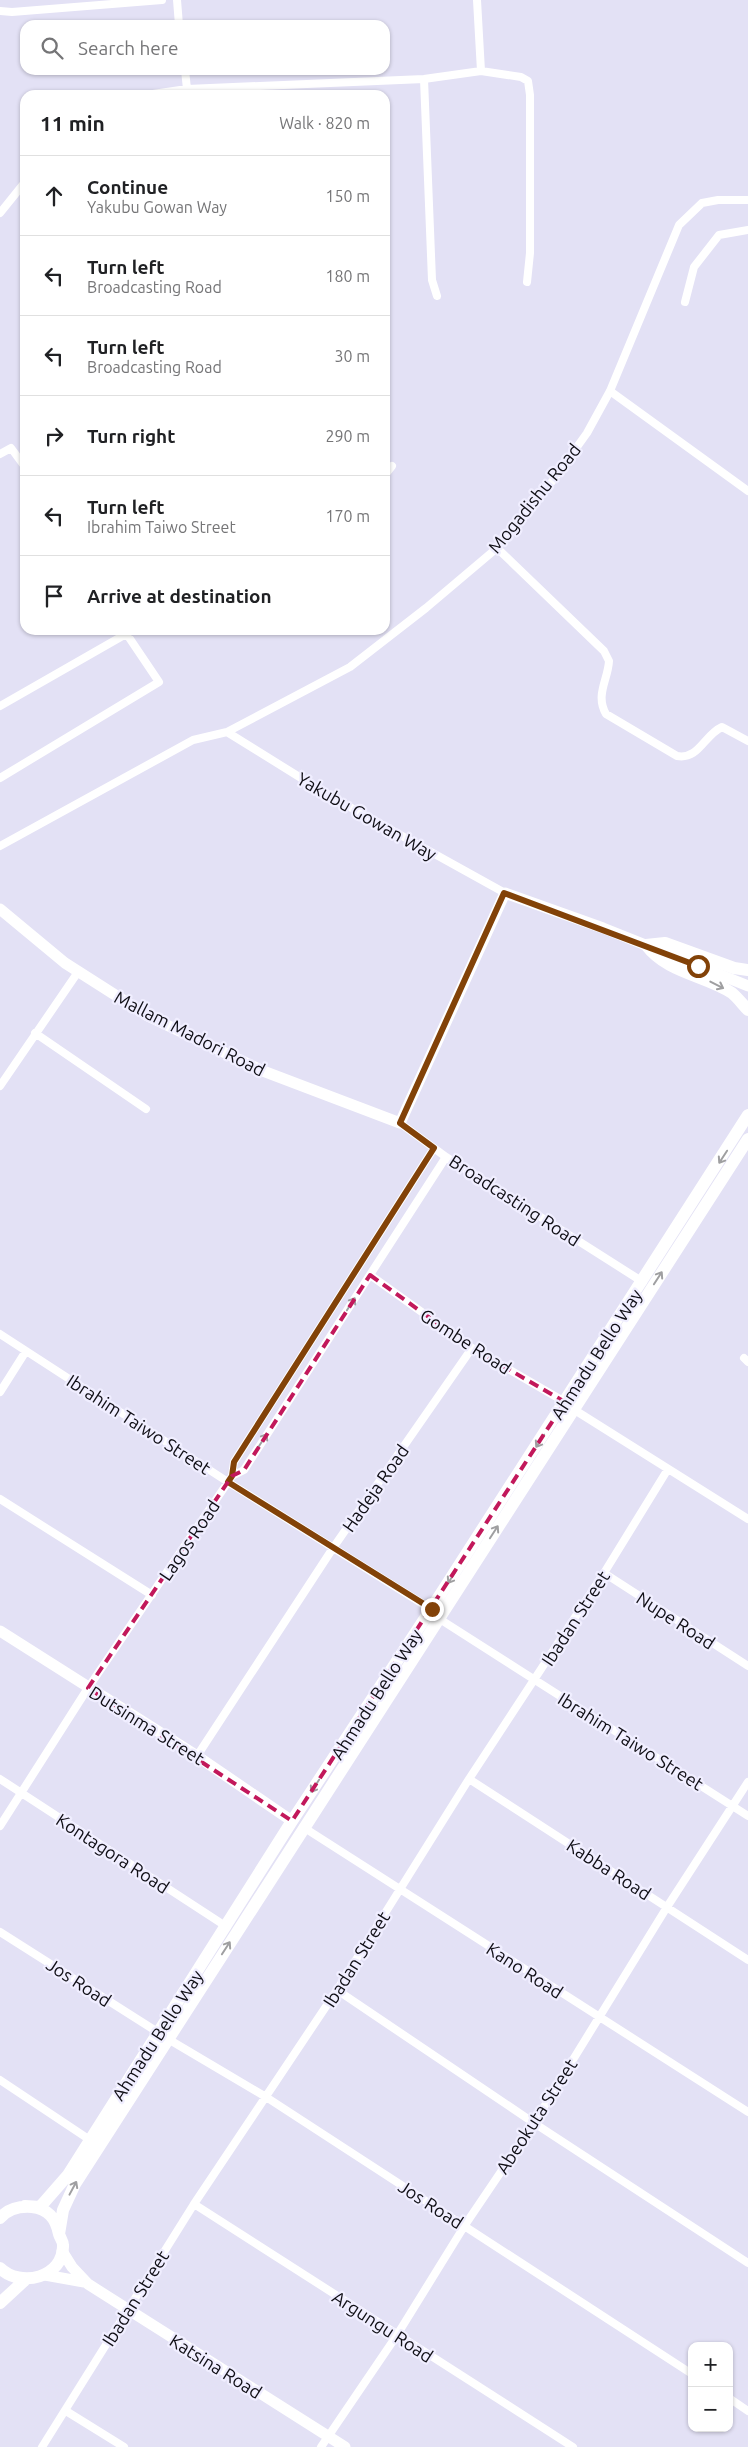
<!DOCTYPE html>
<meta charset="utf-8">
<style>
:root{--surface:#fff;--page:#f2f2f2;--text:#202124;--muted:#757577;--line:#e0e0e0}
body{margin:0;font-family:Ubuntu,sans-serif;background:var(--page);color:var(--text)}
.controls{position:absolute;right:15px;bottom:15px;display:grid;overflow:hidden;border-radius:10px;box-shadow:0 1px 4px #0004}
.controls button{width:45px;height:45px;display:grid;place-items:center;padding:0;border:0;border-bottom:1px solid var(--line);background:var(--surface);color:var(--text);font:25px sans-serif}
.stop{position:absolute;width:15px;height:15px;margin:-11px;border:4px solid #824208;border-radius:50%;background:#fff}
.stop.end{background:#824208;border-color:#fff;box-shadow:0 1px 5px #0008}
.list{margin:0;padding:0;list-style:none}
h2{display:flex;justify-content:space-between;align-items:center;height:65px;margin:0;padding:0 20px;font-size:21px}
h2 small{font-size:16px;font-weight:400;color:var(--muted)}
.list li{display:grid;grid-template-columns:32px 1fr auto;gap:15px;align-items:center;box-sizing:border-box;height:80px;padding:0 20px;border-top:1px solid var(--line)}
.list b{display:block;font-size:19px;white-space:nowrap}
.list p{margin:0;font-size:16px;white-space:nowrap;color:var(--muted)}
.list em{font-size:16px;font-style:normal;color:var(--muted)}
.icon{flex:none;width:28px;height:28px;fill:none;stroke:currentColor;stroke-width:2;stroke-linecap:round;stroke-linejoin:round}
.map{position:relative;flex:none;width:748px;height:2447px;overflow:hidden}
.search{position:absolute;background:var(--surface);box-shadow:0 1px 4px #0004;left:20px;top:20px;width:370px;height:55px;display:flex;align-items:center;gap:12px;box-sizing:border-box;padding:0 18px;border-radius:15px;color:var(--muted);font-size:19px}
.panel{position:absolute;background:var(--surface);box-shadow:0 1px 4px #0004;left:20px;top:90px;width:370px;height:545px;border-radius:15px}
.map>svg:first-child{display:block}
</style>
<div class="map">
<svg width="748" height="2447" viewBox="0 0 748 2447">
<rect width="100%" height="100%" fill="#e3e1f5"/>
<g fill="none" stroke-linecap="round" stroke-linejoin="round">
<path stroke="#fff" stroke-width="8" d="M177,0L179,25
M0,11L12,12L162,0
M185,70L187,89
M481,71L521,77L528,81L530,95V253L527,282
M424,79L432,280L437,296
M146,95L187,89L424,79L481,71L477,0
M0,213L25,182
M685,302L694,267L719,235L748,230
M610,391L748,491
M0,454L11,448L25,467
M385,475L392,466
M497,548L604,651L609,661C608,680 595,695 606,714L677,756C699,760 704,735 722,727L748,741
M0,706L133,630
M227,732L350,667L426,608L497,548L554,479L587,433L610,391L679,225L702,203L718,200H748
M0,778L159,682L124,630
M0,846L193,740L227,732L330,796L505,893
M35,1033L146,1109
M0,1086L78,972
M400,1123L446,1157L643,1282
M370,1275L472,1348L565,1402
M0,1334L228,1482L431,1609
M744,1358L748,1362
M0,1392L26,1351
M573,1409L748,1519
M232,1476L234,1462L434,1148
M0,1499L152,1595
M604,1573L748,1666
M438,1618L748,1816
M197,1756L333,1548L472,1348
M0,1779L227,1927
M469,1779L748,1960
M0,1826L88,1688L228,1482L232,1476L244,1470L446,1157
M303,1827L748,2112
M0,1932L159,2033
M337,1990L534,2123L748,2263
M168,2039L266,2097L692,2374
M0,2080L90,2140
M194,2204L573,2447
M729,2398L748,2411
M66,2411L124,2447
M42,2447L194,2204L337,1990L469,1779L604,1573L668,1469
M321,2447L397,2335L465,2225L534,2123L667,1907L748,1782"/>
<path stroke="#fff" stroke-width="11" d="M0,909L65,963L148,1016L263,1071L400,1123L505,893L603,928L748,986
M0,1631L197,1756L292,1821
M62,2251L72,2267L88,2284L345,2447
M45,2275L84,2282"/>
<path stroke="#fff" stroke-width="12" d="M646,945C667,973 704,975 732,993C738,998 743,1005 748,1010
M646,945L665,943L734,968L748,970
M25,2206L40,2207L68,2175L292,1821L431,1609L748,1115
M0,2218C8,2209 20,2206 32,2207C49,2209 56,2219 59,2234C60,2238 63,2241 63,2245C64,2278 20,2288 0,2268
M59,2234L63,2210L75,2184L748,1139
M0,2303L25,2280"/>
</g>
<defs><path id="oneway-shaft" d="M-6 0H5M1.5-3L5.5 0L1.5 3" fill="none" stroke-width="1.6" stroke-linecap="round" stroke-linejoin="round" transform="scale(1.25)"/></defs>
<g stroke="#9f9fa1">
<use href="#oneway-shaft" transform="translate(717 985) rotate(27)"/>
<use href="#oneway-shaft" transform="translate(723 1157) rotate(123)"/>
<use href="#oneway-shaft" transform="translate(658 1278) rotate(-57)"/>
<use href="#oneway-shaft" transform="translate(351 1304) rotate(-57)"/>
<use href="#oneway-shaft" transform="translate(263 1440) rotate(-57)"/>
<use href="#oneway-shaft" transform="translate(540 1441) rotate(123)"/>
<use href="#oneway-shaft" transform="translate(494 1532) rotate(-57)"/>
<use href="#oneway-shaft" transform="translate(452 1577) rotate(123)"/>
<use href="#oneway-shaft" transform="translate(315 1786) rotate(123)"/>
<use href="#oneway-shaft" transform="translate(226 1948) rotate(-57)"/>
<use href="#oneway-shaft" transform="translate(73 2188) rotate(-62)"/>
</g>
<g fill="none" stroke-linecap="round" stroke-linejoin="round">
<path stroke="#824208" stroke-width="6" d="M432,1609L228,1482L232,1476L234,1462L434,1148L400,1123L504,893L698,966"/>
</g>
<path fill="none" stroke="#c2185b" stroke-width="4" stroke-dasharray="10 6" stroke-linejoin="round" d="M370,1275L472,1348L565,1402L292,1821L88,1688L232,1476L244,1470Z"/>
<g text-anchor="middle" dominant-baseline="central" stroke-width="4.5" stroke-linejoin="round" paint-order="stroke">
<g font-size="18" fill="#0f0e15" stroke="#f0eeff">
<text transform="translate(534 498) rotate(-51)">Mogadishu Road</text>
<text transform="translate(367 816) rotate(30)">Yakubu Gowan Way</text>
<text transform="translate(190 1033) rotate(27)">Mallam Madori Road</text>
<text transform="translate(515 1200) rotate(33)">Broadcasting Road</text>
<text transform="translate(466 1341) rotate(33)">Gombe Road</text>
<text transform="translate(596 1354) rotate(-57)">Ahmadu Bello Way</text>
<text transform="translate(139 1424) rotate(33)">Ibrahim Taiwo Street</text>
<text transform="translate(375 1488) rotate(-55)">Hadeja Road</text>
<text transform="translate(189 1540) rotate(-56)">Lagos Road</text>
<text transform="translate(575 1618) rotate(-57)">Ibadan Street</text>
<text transform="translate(676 1620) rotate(33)">Nupe Road</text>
<text transform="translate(376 1694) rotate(-57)">Ahmadu Bello Way</text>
<text transform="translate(147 1725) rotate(32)">Dutsinma Street</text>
<text transform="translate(631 1741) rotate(32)">Ibrahim Taiwo Street</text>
<text transform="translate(113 1853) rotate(33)">Kontagora Road</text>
<text transform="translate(609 1869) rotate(33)">Kabba Road</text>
<text transform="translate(356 1959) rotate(-58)">Ibadan Street</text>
<text transform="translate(525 1970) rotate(33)">Kano Road</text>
<text transform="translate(79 1982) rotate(33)">Jos Road</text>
<text transform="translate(157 2035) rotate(-57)">Ahmadu Bello Way</text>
<text transform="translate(536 2116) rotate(-57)">Abeokuta Street</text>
<text transform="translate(431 2204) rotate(33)">Jos Road</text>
<text transform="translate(135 2298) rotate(-58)">Ibadan Street</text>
<text transform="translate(383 2326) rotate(33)">Argungu Road</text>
<text transform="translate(216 2366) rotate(32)">Katsina Road</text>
</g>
</g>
</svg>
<div class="controls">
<button>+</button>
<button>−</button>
</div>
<div class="stop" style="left:698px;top:966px"></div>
<div class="stop end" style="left:432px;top:1609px"></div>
<div class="search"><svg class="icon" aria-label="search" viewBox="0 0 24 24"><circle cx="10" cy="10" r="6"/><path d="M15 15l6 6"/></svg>Search here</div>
<section class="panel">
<h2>11 min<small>Walk · 820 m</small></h2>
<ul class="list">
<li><svg class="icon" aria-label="ahead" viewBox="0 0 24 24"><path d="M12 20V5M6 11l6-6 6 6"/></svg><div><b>Continue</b><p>Yakubu Gowan Way</p></div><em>150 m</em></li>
<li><svg class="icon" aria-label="left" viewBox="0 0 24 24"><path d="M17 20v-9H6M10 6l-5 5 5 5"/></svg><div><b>Turn left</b><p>Broadcasting Road</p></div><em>180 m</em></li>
<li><svg class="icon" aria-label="left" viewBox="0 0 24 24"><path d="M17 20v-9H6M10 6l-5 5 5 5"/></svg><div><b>Turn left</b><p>Broadcasting Road</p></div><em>30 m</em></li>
<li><svg class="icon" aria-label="right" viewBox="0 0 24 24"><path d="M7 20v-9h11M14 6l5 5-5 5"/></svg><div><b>Turn right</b></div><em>290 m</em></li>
<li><svg class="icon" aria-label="left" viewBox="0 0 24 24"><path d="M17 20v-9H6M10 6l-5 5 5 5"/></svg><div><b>Turn left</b><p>Ibrahim Taiwo Street</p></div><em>170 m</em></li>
<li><svg class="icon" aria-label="arrive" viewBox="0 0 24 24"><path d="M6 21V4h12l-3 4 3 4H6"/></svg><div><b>Arrive at destination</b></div></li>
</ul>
</section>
</div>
